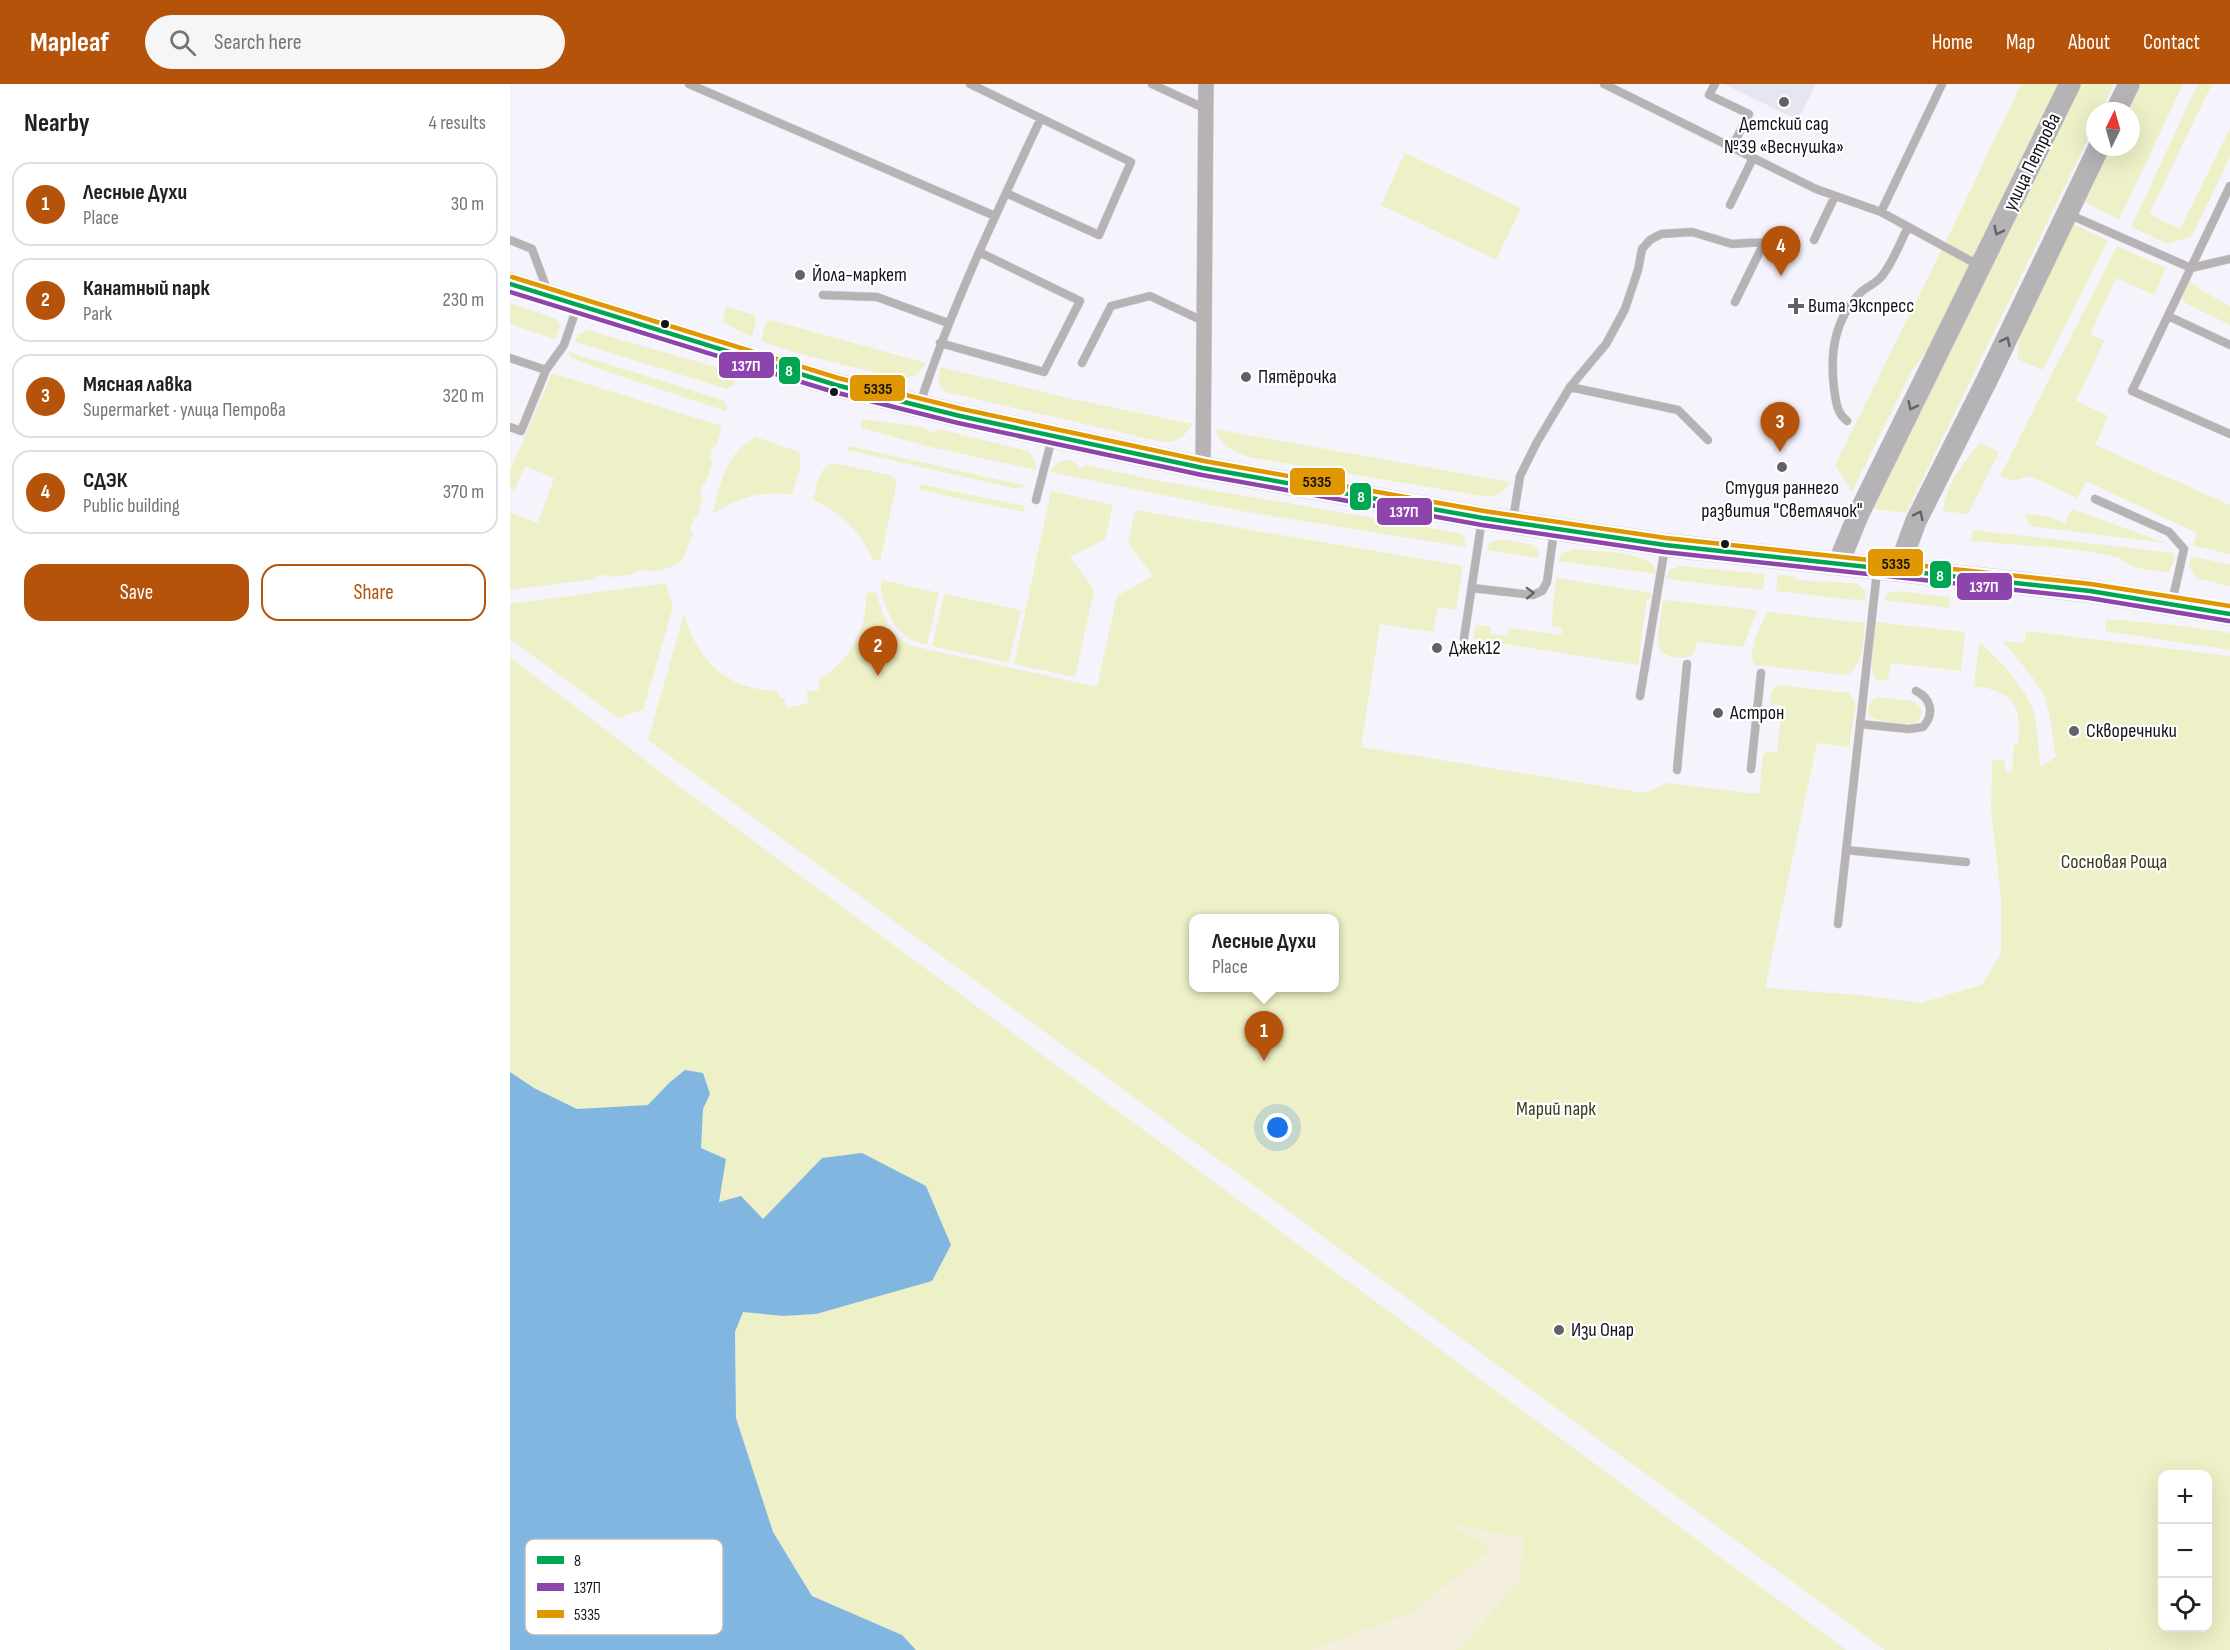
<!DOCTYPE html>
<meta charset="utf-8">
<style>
:root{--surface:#fff;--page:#f6f6f6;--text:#202124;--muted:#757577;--line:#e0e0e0;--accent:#b45309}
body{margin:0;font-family:"Sofia Sans Condensed",sans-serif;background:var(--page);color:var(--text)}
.controls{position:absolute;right:18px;bottom:18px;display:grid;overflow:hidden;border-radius:12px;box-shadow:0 6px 24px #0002}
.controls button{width:54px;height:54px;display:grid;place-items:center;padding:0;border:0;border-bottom:2px solid var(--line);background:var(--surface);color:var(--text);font:30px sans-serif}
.compass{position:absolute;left:1576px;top:18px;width:54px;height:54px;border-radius:50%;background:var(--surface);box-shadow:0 6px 24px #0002;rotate:5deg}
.you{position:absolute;left:768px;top:1044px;width:21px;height:21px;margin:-15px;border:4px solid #fff;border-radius:50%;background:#1a73e8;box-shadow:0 0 0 9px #1a73e833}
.badge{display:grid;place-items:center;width:39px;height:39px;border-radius:50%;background:var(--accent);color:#fff;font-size:20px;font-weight:700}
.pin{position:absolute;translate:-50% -50px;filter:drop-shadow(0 2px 3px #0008)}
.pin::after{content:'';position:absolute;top:32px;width:21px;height:18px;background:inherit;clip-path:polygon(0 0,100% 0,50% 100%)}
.popup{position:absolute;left:679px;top:830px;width:150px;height:78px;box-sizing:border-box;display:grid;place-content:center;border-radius:12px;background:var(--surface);filter:drop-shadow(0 2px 4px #0005);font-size:20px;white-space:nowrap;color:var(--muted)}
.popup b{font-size:22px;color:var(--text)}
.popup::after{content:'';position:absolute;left:50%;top:100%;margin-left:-12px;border:12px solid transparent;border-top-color:var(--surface)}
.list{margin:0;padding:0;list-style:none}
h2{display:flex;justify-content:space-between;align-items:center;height:78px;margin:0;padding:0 24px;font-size:26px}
h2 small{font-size:20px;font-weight:400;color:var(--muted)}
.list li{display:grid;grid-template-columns:39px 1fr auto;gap:18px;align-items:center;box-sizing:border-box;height:84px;margin:0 12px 12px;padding:0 12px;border:2px solid var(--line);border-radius:18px}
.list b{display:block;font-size:22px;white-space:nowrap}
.list p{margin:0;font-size:20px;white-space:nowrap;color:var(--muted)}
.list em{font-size:20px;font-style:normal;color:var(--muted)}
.actions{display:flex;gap:12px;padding:18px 24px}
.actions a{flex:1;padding:14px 0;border:2px solid var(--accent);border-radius:18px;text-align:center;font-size:21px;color:var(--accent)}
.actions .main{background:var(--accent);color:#fff}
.icon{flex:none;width:33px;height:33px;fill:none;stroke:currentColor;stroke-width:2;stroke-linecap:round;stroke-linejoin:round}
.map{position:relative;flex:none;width:1720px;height:1566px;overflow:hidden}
header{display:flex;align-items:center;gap:36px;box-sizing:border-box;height:84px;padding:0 30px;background:var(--accent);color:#fff}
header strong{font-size:28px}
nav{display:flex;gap:33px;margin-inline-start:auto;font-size:21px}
.search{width:420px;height:54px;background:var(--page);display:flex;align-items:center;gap:15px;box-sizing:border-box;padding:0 21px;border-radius:33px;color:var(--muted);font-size:22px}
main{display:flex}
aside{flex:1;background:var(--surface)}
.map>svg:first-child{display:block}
</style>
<header>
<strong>Mapleaf</strong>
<div class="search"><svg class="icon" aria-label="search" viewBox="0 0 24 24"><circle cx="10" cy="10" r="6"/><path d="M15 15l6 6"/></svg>Search here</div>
<nav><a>Home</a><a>Map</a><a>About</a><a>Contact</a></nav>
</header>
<main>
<aside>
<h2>Nearby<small>4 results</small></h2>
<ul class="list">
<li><span class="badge">1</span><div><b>Лесные Духи</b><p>Place</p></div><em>30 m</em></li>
<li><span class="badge">2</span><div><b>Канатный парк</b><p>Park</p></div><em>230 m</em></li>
<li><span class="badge">3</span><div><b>Мясная лавка</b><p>Supermarket · улица Петрова</p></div><em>320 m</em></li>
<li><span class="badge">4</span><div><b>СДЭК</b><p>Public building</p></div><em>370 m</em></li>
</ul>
<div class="actions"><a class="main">Save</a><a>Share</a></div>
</aside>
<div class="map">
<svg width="1720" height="1566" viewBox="0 0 1720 1566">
<rect width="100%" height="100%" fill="#f5f4fc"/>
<path fill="#e6e5f2" d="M1214,0H1306L1288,36Z"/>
<path fill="#eef0c7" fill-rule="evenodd" d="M1511,0H1548L1424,256L1400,290L1342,408L1325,381L1440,149Z
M1570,0H1604L1591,27H1585V40L1396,429L1363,425Z
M1631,0H1673L1609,136L1575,118L1601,63H1621V27H1618Z
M1688,0H1702L1639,130L1670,145L1720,44V73L1682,152L1658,160L1621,143Z
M895,69L1011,124L986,176L871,121Z
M1564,140L1598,157L1533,286L1507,275L1511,247Z
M1607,162L1656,184L1644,211L1606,194L1580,250L1594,257L1566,317L1598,332L1585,361L1720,421V470L1683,462L1687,449L1576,397L1567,414L1520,392L1502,397L1490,392Z
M1678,196L1693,207L1720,222V241L1675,219L1671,208Z
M0,219L46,235L50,241L45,255L0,240Z
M216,223L245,231L246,237L242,253L212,238Z
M261,236L416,279L406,291L391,295L287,269L251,257L256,238Z
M77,246L219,287L227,291L224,301L217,305L65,258L68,251Z
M59,268L213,316L217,323L216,327L89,285L60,273Z
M430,283L567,316L683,340L672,353L662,358H653L435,308L429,301Z
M42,289L212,342L206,363H203L200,374L203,376L196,399H193L190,411L193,412L187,434H184L180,447L183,448C174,480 169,484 136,488V486L123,488V490L99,493V491L86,492V495L0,506V429L28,439L44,394L15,382L4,407L0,404V387Z
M353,335L416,344L420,349L428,345L518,367L525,376L526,386L425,364L350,344Z
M705,345L1000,398C994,410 985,413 972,412L743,374C725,368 712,364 705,345Z
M246,353L289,368L291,381L282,411C252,406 228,414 202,430C211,398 215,370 246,353Z
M1470,359L1489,368L1458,430L1433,427C1436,401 1453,379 1470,359Z
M340,362L517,402L507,405L337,366Z
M556,376L565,378L569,385L576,381L644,396L950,449L954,453L956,463L731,427L540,388L546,380Z
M322,379L380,391L387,397L370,477L363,476C351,448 331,428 303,416C307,403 308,385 322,379Z
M410,400L514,422L515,426L513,428L410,406L409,404Z
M541,407L603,421L595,455L560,473L584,506L565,593L504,580Z
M1562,425L1656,459L1520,442L1514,430L1538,432L1555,439Z
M625,426L953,482L946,526L928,523L923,548L870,540L851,663L1134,709L1156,699L1249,710L1253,672L1256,667L1267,668L1272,622L1261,619C1259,610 1261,605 1269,601L1339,609L1346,621L1339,663L1307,659L1255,904L1349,911L1410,919L1472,901L1491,869V814L1481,725L1482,675L1495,677V687L1502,688L1504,660H1508C1512,621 1504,607 1464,602L1469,558C1486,572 1514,602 1522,623C1529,641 1527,664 1531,683L1546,673L1539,629L1534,611L1523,594L1493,557L1515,559L1516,547L1720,572V1566H1601L1600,1564L1599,1566H1375L138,656L174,530C188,578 216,605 267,607L271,614H274L276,624L298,619L297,608L308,606L310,595C340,576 358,545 356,509L366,508C373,531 378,551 402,562L587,603L607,512L643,492L618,459ZM684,834H825V904H684ZM1652,1390H1698V1544H1652Z
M1463,446L1664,469V477L1658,489L1623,483L1608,473L1563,465L1461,457Z
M990,455L1020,460L1028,466L1029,474L976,466L980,459Z
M1063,465C1081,467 1126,468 1139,478C1144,481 1145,485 1146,490L1048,477L1052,470Z
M1681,472L1720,481V502L1688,495L1679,483Z
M1169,482L1255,490L1253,506L1156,495L1159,487Z
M1268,491L1282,492L1286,496L1346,499L1355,507L1356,517L1266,507Z
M1046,494L1142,509L1141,515H1137L1128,581L963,555L966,541L981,542L980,549L998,552L999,544L1051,551L1052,544L1041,542Z
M372,496L429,509L417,561C393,556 383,542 375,520C372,511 369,505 372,496Z
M156,499L163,523L133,626L108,634L0,555V520Z
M1386,507L1440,513L1439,524L1373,516L1378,509Z
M434,510L511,526L499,579L422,562Z
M1153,516L1247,526L1233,563L1187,558C1186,563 1186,568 1182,571C1175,577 1151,573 1149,563C1146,552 1152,528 1153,516Z
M1257,528L1355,539C1353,557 1354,578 1339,590L1334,591L1245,581C1236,568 1251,542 1257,528Z
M1597,535L1673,542L1720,549V566L1595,547Z
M1366,538L1455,548L1451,587L1381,579L1378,596L1368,597C1356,587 1365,553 1366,538Z
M0,573L161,696L1336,1566H406L392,1551L302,1512L263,1448L226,1334L225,1248L233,1227L273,1232L306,1230L312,1074L253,1135L209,1119L216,1075L191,1064L193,1025L200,1010L159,999L138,1021L67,1025L24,1004L0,988Z
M1367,613L1403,617L1411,624C1411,629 1412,634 1407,638C1401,642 1363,638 1359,631C1357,627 1359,622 1361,617Z"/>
<path fill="#f4eedd" d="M937,1439L1014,1455L1009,1497L959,1556L946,1566H800L902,1528L981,1465Z"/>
<path fill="#81b6e0" d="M175,986L193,989L200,1010L193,1025L191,1064L216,1075L209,1118L231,1112L253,1135L312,1074L352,1069L416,1102L441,1161L422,1197L306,1230L273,1232L233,1228L225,1248L226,1334L263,1448L302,1512L392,1551L406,1566H0V988L24,1004L67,1025L138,1021L159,999Z"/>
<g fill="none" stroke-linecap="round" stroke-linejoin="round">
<defs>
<path id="lane" d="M179,0L485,132
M460,0L621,78L589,151L496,109
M642,0L696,25
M1094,0L1306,105L1371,128L1470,182
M1205,0L1199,11L1239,30L1222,63
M1720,102L1622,307L1720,350
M1220,121L1243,74
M1371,128L1432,0
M1558,130L1681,184L1720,175
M0,156L22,165L38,208
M1304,156L1325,112
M313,211L367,213L438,239
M1225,218L1255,157
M1658,232L1720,261
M430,259L534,288L570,217L469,168
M0,274L36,286
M572,279L601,222L640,212L693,237
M1060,303L1168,326L1198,356
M410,320C442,221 487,128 531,34
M1337,337C1326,328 1326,317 1324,304C1320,269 1324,236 1350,209C1356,203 1367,199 1372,192C1383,178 1390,159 1398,143
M0,343L11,347L36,286L54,261L67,223
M1585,415L1659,448L1674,465L1662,518
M526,416L542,354
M1003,436L1010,392L1027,358L1060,303L1096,260L1115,225L1128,186L1132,165L1140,156L1151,150L1182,148L1222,160L1268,157L1285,163
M962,504L1023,511L1032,507L1037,498L1044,447
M954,554L972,435
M1130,612L1155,463
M1350,640L1399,645L1413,643C1425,630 1421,614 1406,607
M1241,685L1251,589
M1167,686L1177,580
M1336,766L1456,778
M1328,840L1367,487"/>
<path id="street" d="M693,384L696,0"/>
<path id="secondary" d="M1606,27L1619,0
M1328,480L1349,429L1560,0
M1388,486L1406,437L1477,296L1589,63"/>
<path id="primary" d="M0,200L326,301L450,332L693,384L973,434L1155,461L1580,507L1720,530"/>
</defs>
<use href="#lane" stroke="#d2d1d7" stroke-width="9"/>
<use href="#street" stroke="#d2d1d7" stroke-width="16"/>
<use href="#secondary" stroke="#d2d1d7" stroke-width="22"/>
<use href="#primary" stroke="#d2d1d7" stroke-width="24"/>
<use href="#lane" stroke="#b7b3b5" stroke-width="8"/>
<use href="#street" stroke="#b7b3b5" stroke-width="15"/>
<use href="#secondary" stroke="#b5b3b5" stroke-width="21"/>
<use href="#primary" stroke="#bab8bb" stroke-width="22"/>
<defs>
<path id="bus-1" d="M0,200L326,301L450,332L693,384L973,434L1155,461L1580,507L1720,530"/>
<path id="bus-2" d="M0,208L324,308L448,339L692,391L972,441L1154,468L1579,514L1719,537"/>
<path id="bus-3" d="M2,193L328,294L452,325L694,377L974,427L1156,454L1581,500L1720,522"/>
</defs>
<use href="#bus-1" stroke="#fff" stroke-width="9"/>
<use href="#bus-2" stroke="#fff" stroke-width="9"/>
<use href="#bus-3" stroke="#fff" stroke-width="9"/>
<use href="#bus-1" stroke="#00a651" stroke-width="4.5"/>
<use href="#bus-2" stroke="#8e44ad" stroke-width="4.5"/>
<use href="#bus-3" stroke="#e09702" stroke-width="4.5"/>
</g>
<defs><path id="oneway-chevron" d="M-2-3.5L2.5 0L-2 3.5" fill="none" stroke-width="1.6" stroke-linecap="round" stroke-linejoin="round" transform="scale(1.5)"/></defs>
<g stroke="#646267">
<use href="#oneway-chevron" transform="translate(1488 147) rotate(116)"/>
<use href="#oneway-chevron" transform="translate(1496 257) rotate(-64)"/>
<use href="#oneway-chevron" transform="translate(1402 322) rotate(116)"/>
<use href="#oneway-chevron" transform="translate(1409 431) rotate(-64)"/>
<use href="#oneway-chevron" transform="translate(1020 509) rotate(-2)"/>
</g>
<g fill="#616168" stroke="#fff" stroke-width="2">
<circle cx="1274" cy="18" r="6"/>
<circle cx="290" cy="191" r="6"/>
<path d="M1283 213h6v6h6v6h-6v6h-6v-6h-6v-6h6z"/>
<circle cx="736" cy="293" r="6"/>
<circle cx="1272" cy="383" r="6"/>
<circle cx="927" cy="564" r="6"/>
<circle cx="1208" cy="629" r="6"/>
<circle cx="1564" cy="647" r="6"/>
<circle cx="1049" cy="1246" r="6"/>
</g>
<g fill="#121219" stroke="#fff" stroke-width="2">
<circle cx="155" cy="240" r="5"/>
<circle cx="324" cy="308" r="5"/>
<circle cx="1215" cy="460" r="5"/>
</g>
<g text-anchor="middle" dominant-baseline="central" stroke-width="4.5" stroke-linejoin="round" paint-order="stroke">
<g font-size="20" fill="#121219" stroke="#fff" text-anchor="start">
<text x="1274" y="40" text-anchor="middle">Детский сад<tspan x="1274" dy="23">№39 «Веснушка»</tspan></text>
<text x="302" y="191">Йола-маркет</text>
<text x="1298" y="222">Вита Экспресс</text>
<text x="748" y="293">Пятёрочка</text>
<text x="1272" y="404" text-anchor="middle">Студия раннего<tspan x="1272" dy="23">развития "Светлячок"</tspan></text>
<text x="939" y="564">Джек12</text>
<text x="1220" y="629">Астрон</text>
<text x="1576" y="647">Скворечники</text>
<text x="1061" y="1246">Изи Онар</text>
</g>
<g font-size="20" fill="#121219" stroke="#fff">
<text transform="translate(1522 78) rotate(-64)">улица Петрова</text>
</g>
<g font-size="20" fill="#3b3d17" stroke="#fff">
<text x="1604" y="778">Сосновая Роща</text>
<text x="1046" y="1025">Марий парк</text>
</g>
</g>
<rect x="15" y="1455" width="198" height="96" rx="9" fill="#fff" stroke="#b8b8ba" stroke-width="1.5"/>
<rect x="27" y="1472" width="27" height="8" fill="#00a651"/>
<rect x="27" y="1499" width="27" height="8" fill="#8e44ad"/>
<rect x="27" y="1526" width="27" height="8" fill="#e09702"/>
<g font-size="16" fill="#121219">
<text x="64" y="1482">8</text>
<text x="64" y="1509">137П</text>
<text x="64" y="1536">5335</text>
</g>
<g stroke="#fff" stroke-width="2">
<rect x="208" y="267" width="57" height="28" rx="6" fill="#8e44ad"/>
<rect x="268" y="272" width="23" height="29" rx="6" fill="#00a651"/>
<rect x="339" y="290" width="57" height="28" rx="6" fill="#e09702"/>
<rect x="779" y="383" width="57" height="29" rx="6" fill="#e09702"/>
<rect x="839" y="398" width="23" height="29" rx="6" fill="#00a651"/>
<rect x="866" y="413" width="57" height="29" rx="6" fill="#8e44ad"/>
<rect x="1357" y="464" width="57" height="29" rx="6" fill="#e09702"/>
<rect x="1419" y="476" width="23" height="29" rx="6" fill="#00a651"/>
<rect x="1446" y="488" width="57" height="29" rx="6" fill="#8e44ad"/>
</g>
<g font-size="16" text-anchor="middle" font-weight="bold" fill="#fff">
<text x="236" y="287">137П</text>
<text x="279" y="292">8</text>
<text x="851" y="418">8</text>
<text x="894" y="433">137П</text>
<text x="1430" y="497">8</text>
<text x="1474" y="508">137П</text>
</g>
<g font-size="16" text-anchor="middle" font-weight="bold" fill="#111">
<text x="368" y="310">5335</text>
<text x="807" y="403">5335</text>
<text x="1386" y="485">5335</text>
</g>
</svg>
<div class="controls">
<button>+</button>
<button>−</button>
<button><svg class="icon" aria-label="locate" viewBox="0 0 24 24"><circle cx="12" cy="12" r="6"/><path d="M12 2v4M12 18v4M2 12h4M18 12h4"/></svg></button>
</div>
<svg class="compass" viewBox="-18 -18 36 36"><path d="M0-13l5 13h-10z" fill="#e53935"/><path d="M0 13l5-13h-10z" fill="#757577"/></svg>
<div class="you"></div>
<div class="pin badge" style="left:754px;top:977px">1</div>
<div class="popup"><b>Лесные Духи</b>Place</div>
<div class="pin badge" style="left:368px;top:592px">2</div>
<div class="pin badge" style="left:1270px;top:368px">3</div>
<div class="pin badge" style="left:1271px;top:192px">4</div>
</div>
</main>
